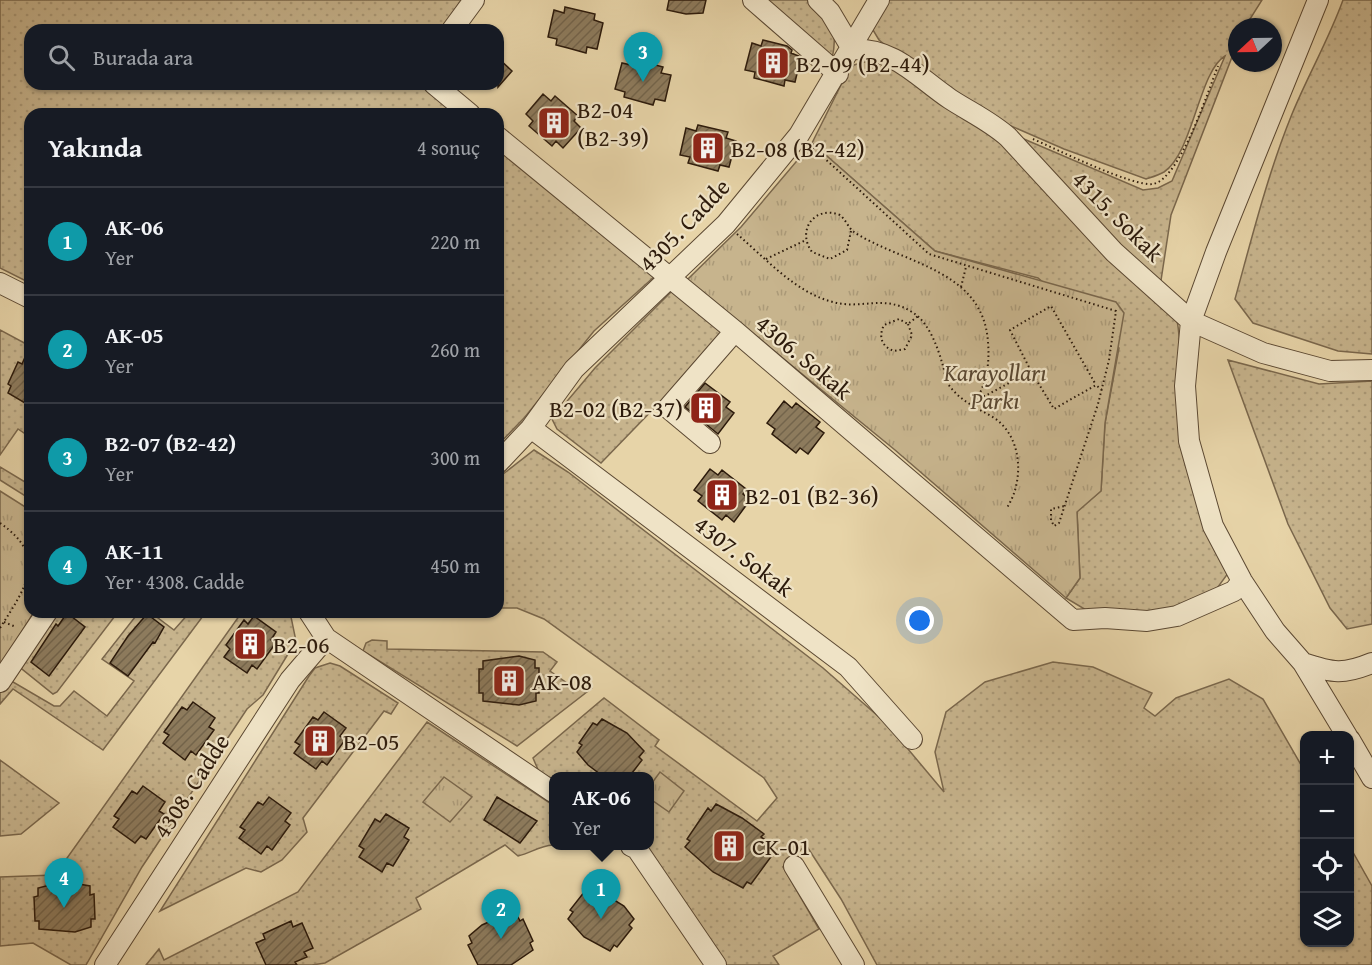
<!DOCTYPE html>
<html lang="tr">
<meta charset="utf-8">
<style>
:root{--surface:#171b24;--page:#242831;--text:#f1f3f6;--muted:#9ea1a6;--line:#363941;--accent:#2563eb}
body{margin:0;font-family:"Gentium Book Plus",serif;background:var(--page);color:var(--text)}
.controls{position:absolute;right:18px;bottom:18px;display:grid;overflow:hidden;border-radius:12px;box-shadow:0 2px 4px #0004}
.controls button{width:54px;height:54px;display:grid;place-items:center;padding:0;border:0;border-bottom:2px solid var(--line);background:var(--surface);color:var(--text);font:30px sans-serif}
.compass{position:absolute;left:1228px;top:18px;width:54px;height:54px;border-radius:50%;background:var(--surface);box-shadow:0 2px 4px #0004;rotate:248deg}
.you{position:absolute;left:920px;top:621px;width:21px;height:21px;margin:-15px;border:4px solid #fff;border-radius:50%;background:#1a73e8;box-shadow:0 0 0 9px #1a73e833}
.badge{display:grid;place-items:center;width:39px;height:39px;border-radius:50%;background:var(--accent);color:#fff;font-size:20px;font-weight:700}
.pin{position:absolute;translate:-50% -50px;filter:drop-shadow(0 2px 3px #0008)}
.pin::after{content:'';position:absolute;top:32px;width:21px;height:18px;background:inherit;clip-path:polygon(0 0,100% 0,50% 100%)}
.popup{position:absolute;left:549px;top:772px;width:105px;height:78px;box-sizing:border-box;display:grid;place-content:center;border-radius:12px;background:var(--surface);filter:drop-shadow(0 2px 4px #0005);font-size:20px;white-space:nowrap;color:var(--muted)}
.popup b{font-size:22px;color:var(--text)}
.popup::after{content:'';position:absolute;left:50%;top:100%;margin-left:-12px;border:12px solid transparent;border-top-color:var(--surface)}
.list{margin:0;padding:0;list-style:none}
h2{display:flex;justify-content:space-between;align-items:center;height:78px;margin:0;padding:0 24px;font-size:26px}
h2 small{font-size:20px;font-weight:400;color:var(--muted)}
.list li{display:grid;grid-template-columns:39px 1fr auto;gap:18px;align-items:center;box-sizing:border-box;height:108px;padding:0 24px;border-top:2px solid var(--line)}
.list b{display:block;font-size:22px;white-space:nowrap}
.list p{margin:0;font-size:20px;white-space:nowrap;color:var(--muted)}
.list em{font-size:20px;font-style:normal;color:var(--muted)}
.icon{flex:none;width:33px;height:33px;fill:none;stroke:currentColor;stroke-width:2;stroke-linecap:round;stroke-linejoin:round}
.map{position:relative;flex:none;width:1372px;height:965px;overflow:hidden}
.search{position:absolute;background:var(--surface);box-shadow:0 2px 4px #0004;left:24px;top:24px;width:480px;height:66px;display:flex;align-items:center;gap:15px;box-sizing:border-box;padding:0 21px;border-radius:18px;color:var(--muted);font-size:22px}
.panel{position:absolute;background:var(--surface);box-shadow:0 2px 4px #0004;left:24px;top:108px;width:480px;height:510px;border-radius:18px}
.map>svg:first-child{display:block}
</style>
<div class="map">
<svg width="1372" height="965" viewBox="0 0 1372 965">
<defs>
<pattern id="grass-dots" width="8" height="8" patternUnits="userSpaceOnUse" patternTransform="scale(1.5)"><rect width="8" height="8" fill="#c7b48d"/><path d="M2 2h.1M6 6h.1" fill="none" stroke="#ab9a78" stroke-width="1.8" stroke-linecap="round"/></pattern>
<pattern id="park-tufts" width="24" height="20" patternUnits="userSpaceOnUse" patternTransform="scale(1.5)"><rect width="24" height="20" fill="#c7b48d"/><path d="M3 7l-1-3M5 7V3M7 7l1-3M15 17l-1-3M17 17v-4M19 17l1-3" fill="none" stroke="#ab9a78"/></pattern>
<pattern id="building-hatch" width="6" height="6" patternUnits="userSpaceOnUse" patternTransform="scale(1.5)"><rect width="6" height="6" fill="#8d7b5d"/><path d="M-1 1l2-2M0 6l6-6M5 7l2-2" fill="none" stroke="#73644b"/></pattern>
</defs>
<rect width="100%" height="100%" fill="#e7d4a8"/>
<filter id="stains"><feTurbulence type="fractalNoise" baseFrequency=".00333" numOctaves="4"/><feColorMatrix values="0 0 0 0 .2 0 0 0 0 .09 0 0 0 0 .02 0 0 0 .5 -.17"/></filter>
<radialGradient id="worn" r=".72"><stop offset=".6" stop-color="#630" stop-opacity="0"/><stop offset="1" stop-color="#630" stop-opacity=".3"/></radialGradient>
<path fill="url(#grass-dots)" stroke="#7a674c" stroke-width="1.5" d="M0,0H466L445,30H30V84H423L426,90L456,114H30V283L0,268Z
M760,0H809C831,21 839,28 832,59Z
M888,0H1262L1245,27H1237V44L1171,215L1160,287L1010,133L1143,190L1158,188L1172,181L1225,56C1199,71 1193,153 1164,172C1159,175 1152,177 1146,179L1064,149L1002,122L894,52L879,40L870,25Z
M1343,0H1372V354L1338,351L1253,323L1235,299C1252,237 1268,173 1292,114C1308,75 1329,39 1343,0Z
M868,61L890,64L992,130L1177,320C1183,354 1178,386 1179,421C1182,476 1206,523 1229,572L1215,591L1165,615L1086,610L1066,598L1080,578L1077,511L1101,491L1105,423L1119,348L1038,278L935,251L812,143L846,75L854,65Z
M498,148L655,276L594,331L525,417L498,445Z
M673,290L724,333L723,337L601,463L557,429L552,419L595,368Z
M0,330L30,346V437L18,429L0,455Z
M1228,360L1319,384L1372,381V624L1347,629L1330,608L1288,524Z
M534,450L568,472L823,668L887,724L944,792L935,752L946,712L985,682L1053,662L1093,667L1152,693L1144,708L1155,716L1176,698L1229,679L1263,699L1304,770V942H1350V847L1372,886V965H877L841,899L806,845L783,867L819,929L773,956L779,965H725L636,846H649V776H553V782L539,772L533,758L604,698L659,740L655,746L757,821L777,798L764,778L544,619L517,608H498V478Z
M0,467L30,485V499L0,480Z
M53,612H118L57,692L53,694L17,665Z
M139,612H150L174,630L190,612H206L103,750L13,689L0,704V690L8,679L54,706H60L74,691L107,716L134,681L102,659Z
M242,612H290L296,641L263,695L247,709L142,867L86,965H71L33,943L0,946V877L55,875Z
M372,640L387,641V649L543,652L557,662L550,671L577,690L586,683L592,688L517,746L363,651L366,643Z
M330,663L340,666L398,703L391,714L384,711L303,818L307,832L282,860L261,872L246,868L160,911L309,676L315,668Z
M427,722L553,805V845C539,846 531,853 518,856L505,845L416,898L421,909L325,963L312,965H146L159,949L164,960L298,892Z
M0,760L59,803L21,834L0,836Z"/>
<path fill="url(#park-tufts)" stroke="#7a674c" stroke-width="1.5" d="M812,143L935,251L1116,302L1124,313L1105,423L1101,491L1077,512L1080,578L1066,598L895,450L687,280L741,227Z
M0,491L30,510V612H34L0,667Z
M660,772L684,791L669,812L649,798V787Z
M444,777L472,797L450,822L423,802Z"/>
<path fill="url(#building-hatch)" stroke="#2c1a0b" stroke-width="1.5" d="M669,0H706L703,13L686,14L667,10Z
M565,7L595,14L594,20L603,23L597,49L587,47L586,53L568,48L556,45L557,39L548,37L554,10L564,13Z
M763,40L787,46L792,50L791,53L801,57L795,82L785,80L784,86L766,81L754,78L755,72L745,70L752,43L761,46Z
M498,58L512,71L498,87Z
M633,59L663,67L661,73L671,75L665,101L655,99L653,105L642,102L624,97L625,92L615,89L622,63L631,65Z
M543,94L551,101L555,96L578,116L574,121L581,128L563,148L556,141L552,146L529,126L533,121L526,114Z
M698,125L728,132L726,138L736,141L729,167L720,165L718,171L688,163L690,157L680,155L686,128L696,131Z
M30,346V406L8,393L11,386L8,384L18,362L22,364Z
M705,383L730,402L726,407L734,413L718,434L685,407Z
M784,401L792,408L796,403L820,422L816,427L824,433L808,454L800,448L796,453L772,434L775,429L767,423Z
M710,469L718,475L722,470L746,489L743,494L750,500L734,522L726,515L722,520L698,501L702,496L694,490Z
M67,613L85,627L49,676L31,662L56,624L58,626Z
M147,614L164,627L155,643L153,642L128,676L110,663L128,636Z
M254,616L276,632L271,640L275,644L257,669L252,665L247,673L224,657L230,649L226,645L244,620L248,624Z
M519,656L535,660V668H539V693H536V701L519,705L483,701V693H479V669H483V661Z
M193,702L215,718L209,727L214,730L196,755L191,751L185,760L163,743L169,735L164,732L182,707L187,710Z
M324,712L346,728L340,736L345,740L327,765L322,761L316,769L294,753L300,745L295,742L313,717L318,720Z
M602,719L627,733L644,751L639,757L642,760L629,777H604L588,765L577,752L582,745L579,743L593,723L597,725Z
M143,786L165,802L159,811L164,814L146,839L141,836L135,843L113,827L119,819L114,816L132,791L137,794Z
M269,797L291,813L285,821L290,825L272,850L267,846L261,854L239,838L245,830L240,827L258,802L263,805Z
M497,797L537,821L520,843L484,820Z
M716,804L742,818L764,834L761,837L773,845L769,852L773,854L751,884L747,882L743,888L713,872L685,847L690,841L687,839L708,808L711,811Z
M386,814L409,828L404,837L409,840L393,866L387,863L382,872L359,857L364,849L359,846L375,819L380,822Z
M73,883L90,886V895L94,894L95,919H91V927L75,932L39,929V921H35L34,897L38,896V888L54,884Z
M593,887L624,906L634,919L629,925L632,928L617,947L614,945L610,951L584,937L568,919L573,912L570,910L585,891L588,893Z
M516,913L520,921L523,919L533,941L530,943L533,950L511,965H478L468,945L472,943L469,936L482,925L500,917Z
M291,921L293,927L302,923L313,948L304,952L307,957L295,962L297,965H266L256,943L265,939L263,934Z"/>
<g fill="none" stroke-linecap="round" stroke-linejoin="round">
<defs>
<path id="minor" d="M753,0L838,74
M818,0L830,12L852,49C896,49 916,76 950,99C970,112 990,121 1008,137L1114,252L1191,321L1263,353L1330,371L1372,370
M1318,0L1216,252L1191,321L1185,386L1189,441L1213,526L1242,581L1275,631L1303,663L1347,736
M452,30L474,0
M434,84L470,114
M498,137L735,331L1073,620L1105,618L1147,621L1177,616L1234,591L1242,581
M0,283L30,298
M531,428L848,667L912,739
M710,443L668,408L735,331
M498,463L531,428L574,369L726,224L799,135L879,0
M309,612L326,638L553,792
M1303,663C1333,673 1343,675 1372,663
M0,682L47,612
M1350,740L1372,778
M631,846L637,849L716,965
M794,866L854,965
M105,965L290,680L326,638"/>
</defs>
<use href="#minor" stroke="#5b4832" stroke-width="22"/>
<path stroke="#2c1a0b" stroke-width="2" stroke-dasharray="1.5 3" stroke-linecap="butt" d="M1033,139C1056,149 1133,187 1153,184C1180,179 1208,91 1218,66
M810,145L929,254L1116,311L1109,360L1098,404L1059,523L1054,526L1051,520V509L1065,506
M851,231L847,250L830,259L812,252C796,230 815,205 840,215C846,220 849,229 854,232C903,264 983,269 988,342C990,366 986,386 972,407
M737,234C765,258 796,293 833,302C861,310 884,294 912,312C929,322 938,348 943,366C945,372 945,379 948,384C959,400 975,407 991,416C1023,434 1025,482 1006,509
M766,259L806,240
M961,287L966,267
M908,324L912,335L905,349L894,351C882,347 878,337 884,325L899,319L908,324L918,316
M1031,371L1010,330L1051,306L1096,385
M979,396H985L1031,371L1054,409L1096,385L1102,390
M0,523C49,557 26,587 0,628
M4,622L16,627"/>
<use href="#minor" stroke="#efe3c6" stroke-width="20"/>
</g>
<defs>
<symbol id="building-square" viewBox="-11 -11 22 22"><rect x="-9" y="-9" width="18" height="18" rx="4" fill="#8f2418" stroke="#efe3c6"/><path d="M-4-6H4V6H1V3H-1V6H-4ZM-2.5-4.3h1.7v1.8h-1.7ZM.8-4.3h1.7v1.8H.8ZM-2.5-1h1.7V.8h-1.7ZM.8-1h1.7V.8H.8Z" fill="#fff"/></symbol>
</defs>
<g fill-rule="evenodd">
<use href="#building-square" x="754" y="44" width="38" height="38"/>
<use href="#building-square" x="535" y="104" width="38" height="38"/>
<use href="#building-square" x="689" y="129" width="38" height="38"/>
<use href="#building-square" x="687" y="389" width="38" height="38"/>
<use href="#building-square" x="703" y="476" width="38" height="38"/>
<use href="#building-square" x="231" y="625" width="38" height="38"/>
<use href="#building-square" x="490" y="662" width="38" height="38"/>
<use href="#building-square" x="301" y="722" width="38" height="38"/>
<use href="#building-square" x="710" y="827" width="38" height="38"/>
</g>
<g text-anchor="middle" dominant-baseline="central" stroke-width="4.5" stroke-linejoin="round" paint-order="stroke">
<g font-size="24" fill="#2c1a0b" stroke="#efe3c6" text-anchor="start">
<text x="796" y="63">B2-09 (B2-44)</text>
<text x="577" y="109">B2-04<tspan x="577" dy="28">(B2-39)</tspan></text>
<text x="731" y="148">B2-08 (B2-42)</text>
<text x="683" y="408" text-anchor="end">B2-02 (B2-37)</text>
<text x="745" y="495">B2-01 (B2-36)</text>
<text x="273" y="644">B2-06</text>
<text x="532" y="681">AK-08</text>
<text x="343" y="741">B2-05</text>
<text x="752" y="846">CK-01</text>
</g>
<g font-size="24" fill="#2c1a0b" stroke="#efe3c6">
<text transform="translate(1118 216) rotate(45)">4315. Sokak</text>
<text transform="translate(684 225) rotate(-46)">4305. Cadde</text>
<text transform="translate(804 357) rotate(40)">4306. Sokak</text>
<text transform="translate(744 556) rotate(37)">4307. Sokak</text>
<text transform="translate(191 786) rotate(-57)">4308. Cadde</text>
</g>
<g font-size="24" font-style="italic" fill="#5a4832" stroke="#efe3c6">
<text x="995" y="372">Karayolları<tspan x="995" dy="28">Parkı</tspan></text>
</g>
</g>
<rect width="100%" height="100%" filter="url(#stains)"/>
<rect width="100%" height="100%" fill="url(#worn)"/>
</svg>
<div class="controls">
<button>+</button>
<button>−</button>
<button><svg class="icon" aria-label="locate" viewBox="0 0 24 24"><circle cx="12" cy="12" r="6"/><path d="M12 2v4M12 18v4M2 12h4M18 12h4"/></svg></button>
<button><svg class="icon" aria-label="layers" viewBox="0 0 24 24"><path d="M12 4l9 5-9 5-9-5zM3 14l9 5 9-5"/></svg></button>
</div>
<svg class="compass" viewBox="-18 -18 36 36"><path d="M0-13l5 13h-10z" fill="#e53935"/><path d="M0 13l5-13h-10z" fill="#9ea1a6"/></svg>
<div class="you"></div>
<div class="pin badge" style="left:601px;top:919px;background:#0f9aa8">1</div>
<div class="popup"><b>AK-06</b>Yer</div>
<div class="pin badge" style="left:501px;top:939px;background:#0f9aa8">2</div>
<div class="pin badge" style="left:643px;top:82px;background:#0f9aa8">3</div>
<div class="pin badge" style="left:64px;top:908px;background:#0f9aa8">4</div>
<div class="search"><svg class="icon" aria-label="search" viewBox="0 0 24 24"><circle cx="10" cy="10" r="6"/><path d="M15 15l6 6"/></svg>Burada ara</div>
<section class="panel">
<h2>Yakında<small>4 sonuç</small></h2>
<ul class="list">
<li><span class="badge" style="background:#0f9aa8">1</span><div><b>AK-06</b><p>Yer</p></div><em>220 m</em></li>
<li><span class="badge" style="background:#0f9aa8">2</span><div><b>AK-05</b><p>Yer</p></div><em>260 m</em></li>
<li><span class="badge" style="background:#0f9aa8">3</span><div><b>B2-07 (B2-42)</b><p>Yer</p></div><em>300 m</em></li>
<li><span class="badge" style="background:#0f9aa8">4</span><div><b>AK-11</b><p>Yer · 4308. Cadde</p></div><em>450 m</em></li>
</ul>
</section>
</div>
